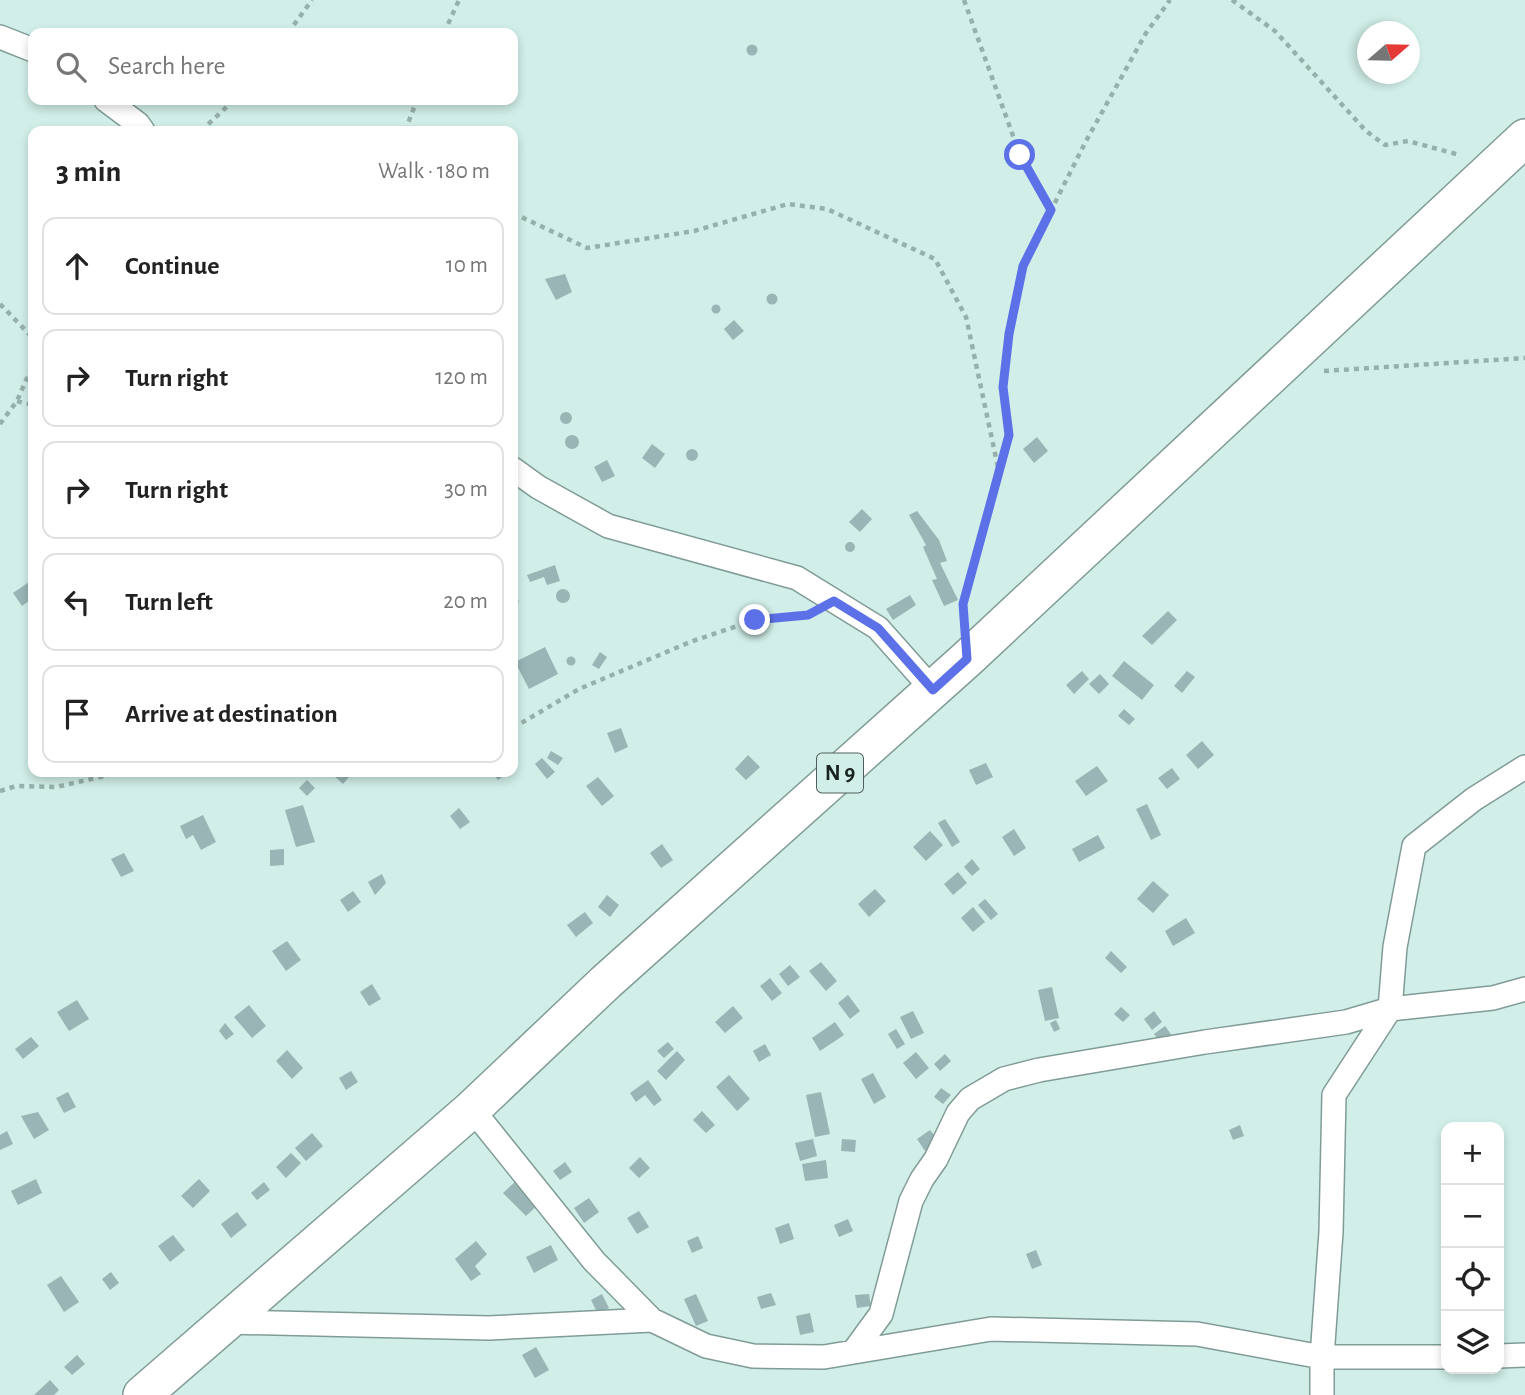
<!DOCTYPE html>
<meta charset="utf-8">
<style>
:root{--surface:#fff;--page:#f6f6f6;--text:#222;--muted:#767676;--line:#e0e0e0}
body{margin:0;font-family:"Alegreya Sans",sans-serif;background:var(--page);color:var(--text)}
.controls{position:absolute;right:21px;bottom:21px;display:grid;overflow:hidden;border-radius:14px;box-shadow:0 4px 10px #0003}
.controls button{width:63px;height:63px;display:grid;place-items:center;padding:0;border:0;border-bottom:2px solid var(--line);background:var(--surface);color:var(--text);font:35px sans-serif}
.compass{position:absolute;left:1357px;top:21px;width:63px;height:63px;border-radius:50%;background:var(--surface);box-shadow:0 4px 10px #0003;rotate:70deg}
.stop{position:absolute;width:21px;height:21px;margin:-16px;border:5px solid #5c71e8;border-radius:50%;background:#fff}
.stop.end{background:#5c71e8;border-color:#fff;box-shadow:0 2px 7px #0008}
.list{margin:0;padding:0;list-style:none}
h2{display:flex;justify-content:space-between;align-items:center;height:91px;margin:0;padding:0 28px;font-size:30px}
h2 small{font-size:23px;font-weight:400;color:var(--muted)}
.list li{display:grid;grid-template-columns:46px 1fr auto;gap:21px;align-items:center;box-sizing:border-box;height:98px;margin:0 14px 14px;padding:0 14px;border:2px solid var(--line);border-radius:14px}
.list b{display:block;font-size:26px;white-space:nowrap}
.list em{font-size:23px;font-style:normal;color:var(--muted)}
.icon{flex:none;width:38px;height:38px;fill:none;stroke:currentColor;stroke-width:2;stroke-linecap:round;stroke-linejoin:round}
.map{position:relative;flex:none;width:1525px;height:1395px;overflow:hidden}
.search{position:absolute;background:var(--surface);box-shadow:0 4px 10px #0003;left:28px;top:28px;width:490px;height:77px;display:flex;align-items:center;gap:18px;box-sizing:border-box;padding:0 24px;border-radius:14px;color:var(--muted);font-size:26px}
.panel{position:absolute;background:var(--surface);box-shadow:0 4px 10px #0003;left:28px;top:126px;width:490px;height:651px;border-radius:14px}
.map>svg:first-child{display:block}
</style>
<div class="map">
<svg width="1525" height="1395" viewBox="0 0 1525 1395">
<rect width="100%" height="100%" fill="#d1eee8"/>
<path fill="#99b5b6" d="M746.5 50a5.5 5.5 0 1 1 11 0a5.5 5.5 0 1 1-11 0Z
M565,274L572,292L556,300L545,279Z
M766.5 299a5.5 5.5 0 1 1 11 0a5.5 5.5 0 1 1-11 0Z
M711.5 309a4.5 4.5 0 1 1 9 0a4.5 4.5 0 1 1-9 0Z
M734,320L744,331L733,340L724,329Z
M560 418a6 6 0 1 1 12 0a6 6 0 1 1-12 0Z
M565 442a7 7 0 1 1 14 0a7 7 0 1 1-14 0Z
M1037,437L1048,451L1034,463L1023,449Z
M652,444L665,454L655,468L642,458Z
M686 455a6 6 0 1 1 12 0a6 6 0 1 1-12 0Z
M607,460L615,476L602,482L594,467Z
M862,509L872,519L860,532L849,522Z
M917,511L939,540L947,561L940,563L958,600L944,606L932,580L937,579L923,547L926,545L909,515Z
M845 547a5 5 0 1 1 10 0a5 5 0 1 1-10 0Z
M555,565L560,581L547,585L544,577L530,582L527,575Z
M29,582L33,588V598L22,606L13,593Z
M513,587L519,602L513,605Z
M556 596a7 7 0 1 1 14 0a7 7 0 1 1-14 0Z
M910,595L916,605L893,620L886,609Z
M1168,611L1177,620L1152,645L1142,636Z
M545,647L558,674L529,689L515,662Z
M600,652L607,657L599,669L592,665Z
M566.5 661a4.5 4.5 0 1 1 9 0a4.5 4.5 0 1 1-9 0Z
M1124,661L1154,685L1142,700L1112,676Z
M1082,671L1089,679L1074,694L1066,685Z
M1187,671L1195,677L1182,693L1174,686Z
M1100,674L1109,684L1099,694L1089,684Z
M1124,709L1135,719L1129,725L1118,716Z
M621,728L628,747L615,753L607,733Z
M1202,741L1214,755L1198,769L1186,755Z
M551,751L563,758L558,765L547,758Z
M748,755L760,767L746,780L735,769Z
M542,758L555,772L547,779L535,764Z
M986,763L993,777L976,785L969,770Z
M1097,766L1108,781L1086,796L1075,781Z
M1172,768L1180,779L1167,789L1158,778Z
M336,772H343L349,777L343,784L333,775Z
M492,772H508L498,780Z
M598,777L614,796L602,806L586,786Z
M307,780L315,788L307,796L299,788Z
M1147,804L1161,835L1151,840L1136,809Z
M303,805L315,842L296,847L285,810Z
M459,808L470,822L460,829L450,816Z
M203,815L216,842L201,850L193,835L186,839L180,826Z
M945,819L960,842L952,847L938,823Z
M1014,829L1026,848L1014,856L1002,837Z
M930,831L943,845L926,861L913,847Z
M1098,835L1105,848L1079,862L1072,849Z
M662,844L673,860L661,868L650,853Z
M284,849V865L270,866V850Z
M124,853L134,871L121,877L111,859Z
M972,859L980,869L972,876L964,867Z
M958,872L967,883L953,895L944,884Z
M382,874L386,883L375,895L368,882Z
M1153,881L1169,895L1153,913L1137,899Z
M875,889L886,901L869,917L858,904Z
M353,891L361,902L348,912L340,900Z
M607,895L619,905L610,917L598,907Z
M985,899L998,914L991,920L978,905Z
M973,907L985,922L973,932L961,918Z
M585,912L593,923L576,937L567,925Z
M1186,918L1195,933L1173,946L1165,931Z
M287,941L301,960L286,971L272,951Z
M1111,951L1127,967L1121,973L1105,958Z
M821,962L837,981L826,991L809,971Z
M790,965L800,977L788,986L779,974Z
M770,978L782,993L772,1001L760,986Z
M372,984L381,999L369,1006L360,992Z
M1052,987L1059,1018L1045,1021L1038,990Z
M848,995L860,1011L850,1019L838,1003Z
M77,1000L89,1019L69,1031L57,1012Z
M249,1005L266,1026L252,1038L234,1017Z
M733,1006L743,1018L725,1033L715,1022Z
M1121,1007L1130,1015L1123,1022L1114,1014Z
M913,1011L924,1033L911,1039L900,1017Z
M1154,1011L1162,1022L1152,1030L1144,1019Z
M1056,1020L1060,1029L1054,1032L1050,1023Z
M835,1022L844,1035L820,1051L812,1038Z
M225,1023L234,1034L226,1040L219,1031Z
M1165,1026L1175,1040L1164,1048L1154,1034Z
M896,1029L905,1044L897,1049L888,1034Z
M31,1037L39,1046L23,1059L15,1049Z
M668,1042L674,1049L664,1058L657,1051Z
M765,1044L771,1055L759,1062L753,1051Z
M287,1050L303,1068L292,1079L276,1061Z
M677,1051L685,1060L666,1080L657,1071Z
M916,1052L929,1068L916,1079L903,1063Z
M945,1054L951,1061L940,1071L934,1064Z
M351,1071L358,1082L346,1090L339,1078Z
M873,1073L886,1097L874,1104L861,1079Z
M729,1075L750,1099L737,1111L716,1087Z
M648,1080L662,1100L654,1106L645,1095L636,1102L630,1093Z
M941,1088L951,1095L943,1104L934,1097Z
M68,1092L76,1107L64,1113L56,1098Z
M821,1092L830,1134L815,1137L806,1095Z
M702,1111L715,1125L706,1133L693,1120Z
M38,1112L49,1130L34,1139L21,1116Z
M1240,1125L1244,1136L1233,1140L1229,1130Z
M930,1130L939,1141L925,1151L917,1139Z
M7,1131L13,1144L0,1150V1135Z
M312,1133L323,1146L306,1161L295,1148Z
M813,1139L817,1156L800,1161L795,1143Z
M842,1139L856,1140L855,1152L841,1151Z
M291,1153L301,1163L286,1178L276,1167Z
M640,1157L650,1168L639,1178L629,1168Z
M826,1160L828,1178L805,1181L802,1164Z
M565,1162L572,1172L560,1180L553,1171Z
M36,1179L42,1193L18,1205L11,1191Z
M199,1179L210,1191L193,1208L181,1196Z
M518,1179L541,1202L526,1216L503,1193Z
M264,1182L270,1190L257,1200L251,1193Z
M589,1198L599,1212L584,1223L574,1208Z
M639,1211L649,1227L637,1234L627,1218Z
M237,1212L247,1225L231,1238L221,1224Z
M848,1219L853,1231L839,1237L834,1225Z
M789,1223L794,1239L780,1244L775,1228Z
M173,1235L185,1250L170,1262L158,1246Z
M698,1236L703,1248L692,1253L687,1241Z
M476,1241L487,1254L475,1266L481,1274L471,1281L455,1259Z
M551,1245L558,1260L534,1273L526,1257Z
M1036,1250L1042,1265L1032,1269L1026,1254Z
M111,1272L119,1283L110,1290L102,1279Z
M61,1276L79,1302L64,1312L47,1285Z
M771,1293L776,1305L761,1309L757,1297Z
M602,1294L609,1308L598,1314L591,1300Z
M696,1294L708,1321L696,1326L684,1299Z
M869,1294L871,1306L857,1308L855,1295Z
M810,1313L814,1332L800,1335L796,1316Z
M536,1347L549,1370L535,1378L522,1355Z
M77,1355L85,1364L72,1375L64,1367Z
M50,1380L59,1390L54,1395H34Z"/>
<g fill="none" stroke-linecap="round" stroke-linejoin="round">
<defs>
<path id="street" d="M0,37L33,50
M106,100L138,124L143,131
M513,469L538,487L608,526L797,578L878,628L933,690
M472,1109L594,1261L652,1320L706,1346L753,1356L824,1357L991,1329L1197,1334L1322,1357H1446
M227,1322L489,1328L652,1320
M854,1351L881,1314L911,1201L922,1179L936,1159L958,1113L970,1099L1004,1079L1039,1070L1205,1042L1346,1022L1390,1009L1493,998L1525,989
M1499,1356L1525,1355
M1322,1395V1357L1331,1232L1334,1095L1390,1009L1395,947L1414,846L1474,799L1525,767"/>
<path id="primary" d="M142,1395L472,1109L606,982L967,659L1525,138"/>
</defs>
<use href="#street" stroke="#819c97" stroke-width="26"/>
<use href="#primary" stroke="#819c97" stroke-width="40"/>
<path stroke="#98b0ab" stroke-width="4.5" stroke-dasharray="5 5" stroke-linecap="butt" d="M964,0L1020,155L1051,209
M1232,0L1275,31L1366,131L1385,145L1408,141L1460,155
M288,33L312,0
M444,33L459,0
M201,131L234,100
M405,131L417,100
M513,213L587,248L694,231L788,204L827,209L935,259L966,317L999,472
M0,304L33,338
M1324,371L1525,358
M17,401L33,405
M0,424L17,401L33,364
M964,617L963,604L969,576L1009,435L1003,387L1009,334L1023,266L1086,141L1146,33L1170,0
M513,728L579,689L690,642L755,620L809,614
M379,772L383,774L418,772
M0,791L16,786L56,787L123,772"/>
<use href="#street" stroke="#fff" stroke-width="23"/>
<use href="#primary" stroke="#fff" stroke-width="37"/>
</g>
<g fill="none" stroke-linecap="round" stroke-linejoin="round">
<path stroke="#5c71e8" stroke-width="9" d="M755,620L808,615L834,601L878,628L933,690L967,659L963,604L1009,435L1003,387L1009,334L1023,266L1051,210L1020,155"/>
</g>
<g text-anchor="middle" dominant-baseline="central" stroke-width="7" stroke-linejoin="round" paint-order="stroke">
<rect fill="#d1eee8" stroke="#50605d" stroke-width="2" x="817" y="753.5" width="46" height="39" rx="5"/>
<g font-size="23" font-weight="bold" fill="#182321">
<text x="840" y="773">N 9</text>
</g>
</g>
</svg>
<div class="controls">
<button>+</button>
<button>−</button>
<button><svg class="icon" aria-label="locate" viewBox="0 0 24 24"><circle cx="12" cy="12" r="6"/><path d="M12 2v4M12 18v4M2 12h4M18 12h4"/></svg></button>
<button><svg class="icon" aria-label="layers" viewBox="0 0 24 24"><path d="M12 4l9 5-9 5-9-5zM3 14l9 5 9-5"/></svg></button>
</div>
<svg class="compass" viewBox="-18 -18 36 36"><path d="M0-13l5 13h-10z" fill="#e53935"/><path d="M0 13l5-13h-10z" fill="#767676"/></svg>
<div class="stop" style="left:1020px;top:155px"></div>
<div class="stop end" style="left:755px;top:620px"></div>
<div class="search"><svg class="icon" aria-label="search" viewBox="0 0 24 24"><circle cx="10" cy="10" r="6"/><path d="M15 15l6 6"/></svg>Search here</div>
<section class="panel">
<h2>3 min<small>Walk · 180 m</small></h2>
<ul class="list">
<li><svg class="icon" aria-label="ahead" viewBox="0 0 24 24"><path d="M12 20V5M6 11l6-6 6 6"/></svg><div><b>Continue</b></div><em>10 m</em></li>
<li><svg class="icon" aria-label="right" viewBox="0 0 24 24"><path d="M7 20v-9h11M14 6l5 5-5 5"/></svg><div><b>Turn right</b></div><em>120 m</em></li>
<li><svg class="icon" aria-label="right" viewBox="0 0 24 24"><path d="M7 20v-9h11M14 6l5 5-5 5"/></svg><div><b>Turn right</b></div><em>30 m</em></li>
<li><svg class="icon" aria-label="left" viewBox="0 0 24 24"><path d="M17 20v-9H6M10 6l-5 5 5 5"/></svg><div><b>Turn left</b></div><em>20 m</em></li>
<li><svg class="icon" aria-label="arrive" viewBox="0 0 24 24"><path d="M6 21V4h12l-3 4 3 4H6"/></svg><div><b>Arrive at destination</b></div></li>
</ul>
</section>
</div>
